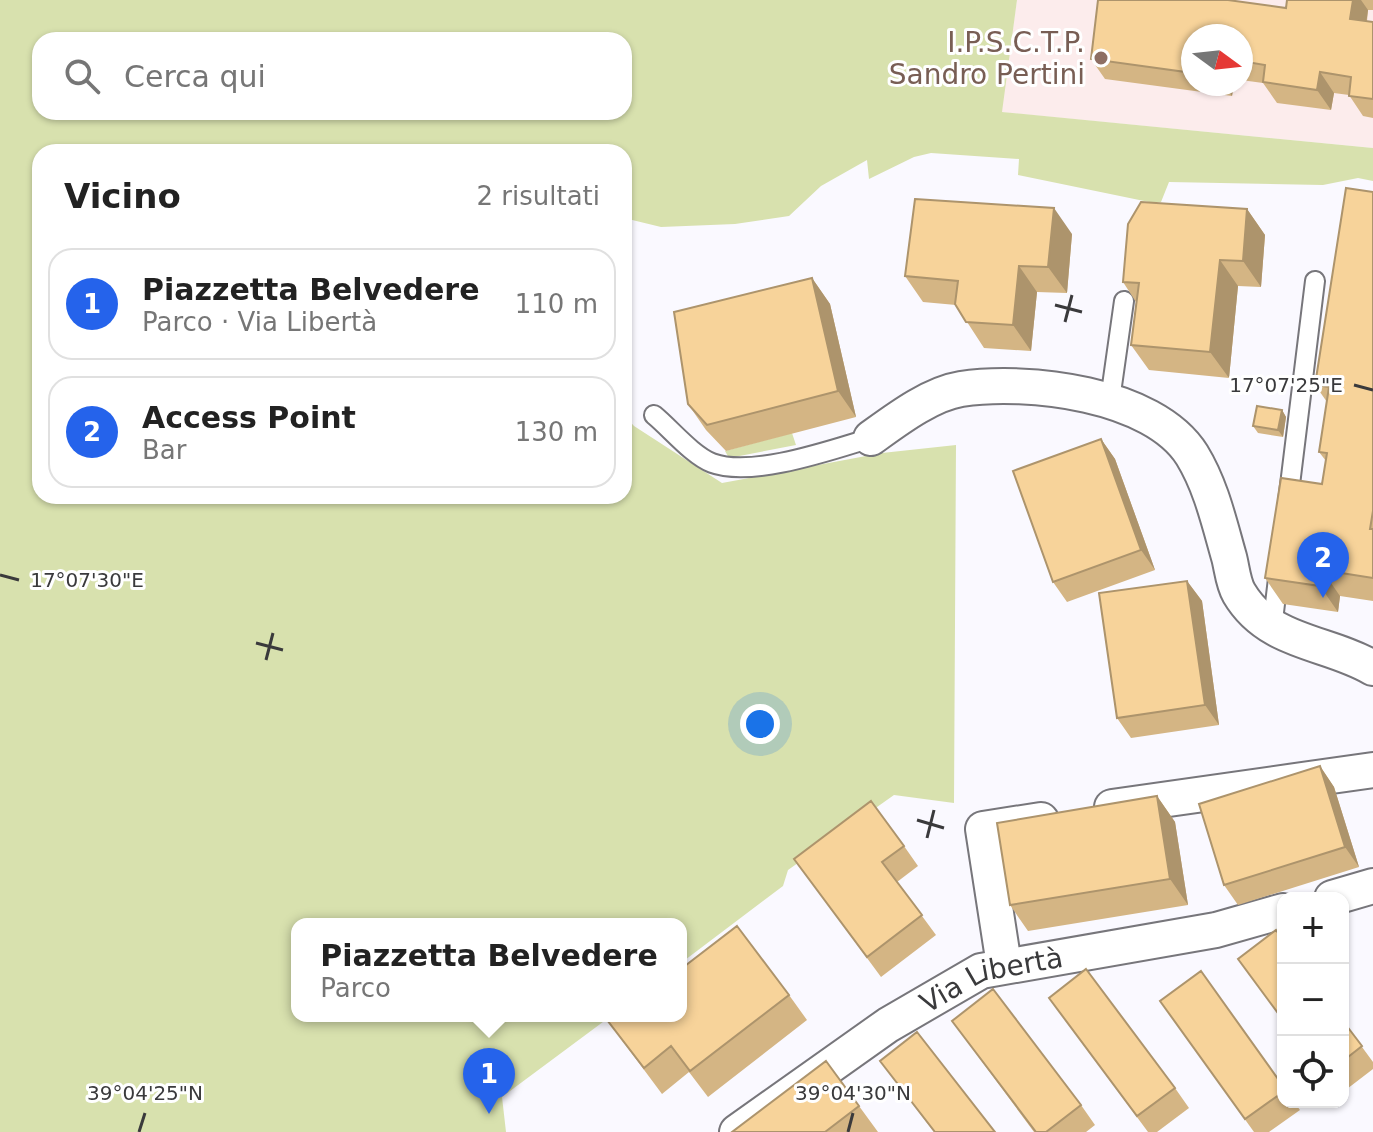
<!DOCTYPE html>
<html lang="it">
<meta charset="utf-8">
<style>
:root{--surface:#fff;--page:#f6f6f6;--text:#222;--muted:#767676;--line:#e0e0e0;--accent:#2563eb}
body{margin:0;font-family:"DejaVu Sans",sans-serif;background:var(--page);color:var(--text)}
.controls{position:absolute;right:24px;bottom:24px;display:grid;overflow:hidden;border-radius:16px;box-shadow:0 2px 6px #0004}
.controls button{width:72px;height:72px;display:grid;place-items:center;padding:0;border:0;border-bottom:2px solid var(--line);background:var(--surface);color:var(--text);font:40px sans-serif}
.compass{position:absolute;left:1181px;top:24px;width:72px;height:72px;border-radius:50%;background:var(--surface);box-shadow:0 2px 6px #0004;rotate:105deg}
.you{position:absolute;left:760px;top:724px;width:28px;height:28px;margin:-20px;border:6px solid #fff;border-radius:50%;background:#1a73e8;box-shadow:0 0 0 12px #1a73e833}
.badge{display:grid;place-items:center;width:52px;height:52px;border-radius:50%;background:var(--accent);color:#fff;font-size:26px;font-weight:700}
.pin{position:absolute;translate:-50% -66px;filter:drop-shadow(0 2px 4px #0008)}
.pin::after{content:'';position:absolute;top:42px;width:28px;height:24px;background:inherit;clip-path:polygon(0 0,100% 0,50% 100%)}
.popup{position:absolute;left:291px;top:918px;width:396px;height:104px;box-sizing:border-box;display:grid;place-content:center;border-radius:16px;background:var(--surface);filter:drop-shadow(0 2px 6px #0005);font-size:26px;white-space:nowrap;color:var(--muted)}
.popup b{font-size:30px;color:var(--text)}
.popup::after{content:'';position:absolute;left:50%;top:100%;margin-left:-16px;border:16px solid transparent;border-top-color:var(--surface)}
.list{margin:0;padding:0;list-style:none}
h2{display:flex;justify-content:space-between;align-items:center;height:104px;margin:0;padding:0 32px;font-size:34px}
h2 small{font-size:26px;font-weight:400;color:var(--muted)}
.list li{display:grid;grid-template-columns:52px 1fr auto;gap:24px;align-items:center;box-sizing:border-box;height:112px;margin:0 16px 16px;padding:0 16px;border:2px solid var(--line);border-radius:24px}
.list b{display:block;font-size:30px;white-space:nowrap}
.list p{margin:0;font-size:26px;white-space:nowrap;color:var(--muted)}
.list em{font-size:26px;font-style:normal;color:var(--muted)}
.icon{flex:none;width:44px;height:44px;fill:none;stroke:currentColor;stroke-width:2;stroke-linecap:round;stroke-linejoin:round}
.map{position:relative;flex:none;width:1373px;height:1132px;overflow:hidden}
.search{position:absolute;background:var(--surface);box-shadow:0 2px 6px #0004;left:32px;top:32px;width:600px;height:88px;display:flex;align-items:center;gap:20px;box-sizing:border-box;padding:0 28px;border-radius:24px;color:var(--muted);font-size:30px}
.panel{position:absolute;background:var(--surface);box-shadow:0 2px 6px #0004;left:32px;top:144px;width:600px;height:360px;border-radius:24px}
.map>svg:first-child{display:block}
</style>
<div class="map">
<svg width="1373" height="1132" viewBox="0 0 1373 1132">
<rect width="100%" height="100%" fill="#faf9ff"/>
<path fill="#fcecec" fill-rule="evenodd" d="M1017,0H1373V148L1001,112ZM1193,36H1241V84H1193Z"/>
<path fill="#d8e1ae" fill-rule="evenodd" d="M0,0H1017L1002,112L1373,148V181L1358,178L1323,185L1169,182L1161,202H1149L1018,175L1019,159L931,153L914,157L869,179L867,160L821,186L789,216L735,224L661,227L624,218V152H40V496H624V415L634,426L722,483L882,453L956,445L954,803L894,795L788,870L783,886L681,963V924H297V1016H611L502,1097L506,1132H0ZM40,40H624V112H40Z
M792,433L796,445L729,458L725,451Z"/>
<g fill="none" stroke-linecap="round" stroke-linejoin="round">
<defs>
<path id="lane" d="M1110,400L1124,301
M654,415C671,429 692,455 712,463C752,478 831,450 871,438
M1288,501L1315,281
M1272,629L1279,570"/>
<g id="street">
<path d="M871,438C896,420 930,394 961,389C1027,379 1153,393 1192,455C1211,486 1219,522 1229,557C1232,568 1233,583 1239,593C1269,644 1327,641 1373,668"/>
<path d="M1112,807L1373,770"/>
<path d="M1332,898L1373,886"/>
<path d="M1004,965L983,829L1041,820"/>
<path id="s1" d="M737,1132L888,1025L981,971L1216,930L1283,911"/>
</g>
</defs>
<use href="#lane" stroke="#77767b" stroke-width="22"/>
<use href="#street" stroke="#77767b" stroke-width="38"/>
<use href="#lane" stroke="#fff" stroke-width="18"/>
<use href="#street" stroke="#fff" stroke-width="34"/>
</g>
<path fill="#d4b584" d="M1287,0H1373V10H1368L1367,21L1373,22V118L1363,116L1349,95L1334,93L1331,110L1277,103L1263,83L1241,80V36H1193V84H1234L1232,96L1105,79L1091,59L1236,2L1286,8Z
M1373,192V601L1340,596L1338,612L1283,604L1265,578L1322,484L1326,461L1319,452L1327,402L1315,385Z
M1247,209L1265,235L1261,287L1238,286L1229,378L1149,370L1131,345L1136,302L1123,282Z
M1072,234L1067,293L1037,292L1031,351L984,348L956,305L923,302L905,276Z
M812,278L830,304L856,417L726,451L706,430L688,404Z
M1282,410L1286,417L1283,437L1258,433L1253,426Z
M1101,439L1115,459L1155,570L1067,602L1053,582Z
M1187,581L1202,601L1219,725L1131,738L1117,718Z
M1320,766L1334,787L1359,867L1238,905L1224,885Z
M1157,796L1175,822L1188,905L1028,931L1010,905Z
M904,846L918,866L897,882L936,935L881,977L794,859Z
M789,995L807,1020L708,1097L689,1072L662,1094L604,1016Z
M1049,998L1175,1088L1189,1108L1157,1132H1148Z
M1160,1001L1283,1086V1102H1294L1300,1110L1269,1132H1254Z
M952,1021L1081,1105L1095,1125L1086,1132H1034Z
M1343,1021L1373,1062V1069L1343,1092Z
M880,1061L995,1132H934Z
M859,1106L878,1132H732Z"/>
<path fill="#ad946c" d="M1353,0H1361L1368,10L1364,39L1350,19Z
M1320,72L1334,93L1331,110L1317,90Z
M1224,84H1234L1232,96Z
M1054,208L1072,234L1067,293L1048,267Z
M1247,209L1265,235L1261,287L1243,261Z
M1220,260L1238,286L1229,378L1210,352Z
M1019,266L1037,292L1031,351L1013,325Z
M812,278L830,304L856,417L838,391Z
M1282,410L1286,417L1283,437L1278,430Z
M1101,439L1115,459L1155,570L1141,550Z
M1322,570L1340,596L1338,612L1320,586Z
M1187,581L1202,601L1219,725L1205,705Z
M1320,766L1334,787L1359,867L1345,847Z
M1157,796L1175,822L1188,905L1170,879Z"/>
<path fill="#f7d39a" stroke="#ad946c" stroke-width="2" d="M1098,0H1228L1286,8L1287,0H1353L1350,19L1373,22V99L1349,96L1351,77L1320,72L1317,90L1263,82L1265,65L1241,61V36H1193V73L1091,59Z
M1346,188L1373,192V511L1370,529H1373V578L1322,570L1320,586L1265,578L1281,478L1322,484L1327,453L1319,452L1329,387L1315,385Z
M915,199L1054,208L1048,267L1019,266L1013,325L966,322L955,304L958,281L905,276Z
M1141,202L1247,209L1243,261L1220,260L1210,352L1131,345L1139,283L1123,282L1128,224Z
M812,278L838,391L707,425L688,404L674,312Z
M1257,406L1282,410L1278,430L1253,426Z
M1101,439L1141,550L1053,582L1013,471Z
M1187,581L1205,705L1117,718L1099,593Z
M1320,766L1345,847L1224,885L1199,804Z
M1157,796L1170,879L1010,905L997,823Z
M871,801L904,846L882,862L922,915L867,957L794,859Z
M737,926L789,995L690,1071L671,1046L644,1068L604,1016H681V969Z
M1276,930L1283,940V1020L1238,959Z
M1086,969L1175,1088L1137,1116L1049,998Z
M1201,971L1283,1086V1092L1245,1119L1160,1001Z
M993,989L1081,1105L1046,1132H1036L952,1021Z
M1343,1021L1362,1046L1343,1061Z
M917,1032L995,1132H935L880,1061Z
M826,1061L859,1106L825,1132H732Z"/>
<path fill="none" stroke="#3a3a3c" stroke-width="3" d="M1055,305L1082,312M1065,322L1072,295M1354,385L1373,390M0,575L19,580M256,643L283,650M266,660L273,633M917,820L944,828M927,838L934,810M139,1132L145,1113M848,1132L853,1113"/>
<circle fill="#8d6e63" stroke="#fff" stroke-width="3" cx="1101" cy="58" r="8"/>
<g text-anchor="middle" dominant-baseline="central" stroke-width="6" stroke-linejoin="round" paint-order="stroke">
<g font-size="28" fill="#785e54" stroke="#fff" text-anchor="end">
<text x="1085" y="42">I.P.S.C.T.P.<tspan x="1085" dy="32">Sandro Pertini</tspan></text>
</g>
<g font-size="28" fill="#3a3a3c" stroke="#fff">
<text stroke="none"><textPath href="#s1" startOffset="300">Via Libertà</textPath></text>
</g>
</g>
<g font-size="20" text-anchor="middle" fill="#3a3a3c" stroke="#fff" stroke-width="6" stroke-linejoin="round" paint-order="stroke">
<text x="1286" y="392">17°07'25"E</text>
<text x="87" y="587">17°07'30"E</text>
<text x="145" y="1100">39°04'25"N</text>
<text x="853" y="1100">39°04'30"N</text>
</g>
</svg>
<div class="controls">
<button>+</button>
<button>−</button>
<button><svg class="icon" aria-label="locate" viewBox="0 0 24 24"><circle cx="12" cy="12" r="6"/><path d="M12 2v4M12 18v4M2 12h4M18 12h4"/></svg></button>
</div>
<svg class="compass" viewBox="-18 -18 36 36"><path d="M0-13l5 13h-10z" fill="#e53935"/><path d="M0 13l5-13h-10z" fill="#767676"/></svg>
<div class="you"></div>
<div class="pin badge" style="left:489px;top:1114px">1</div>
<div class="popup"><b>Piazzetta Belvedere</b>Parco</div>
<div class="pin badge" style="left:1323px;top:598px">2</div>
<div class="search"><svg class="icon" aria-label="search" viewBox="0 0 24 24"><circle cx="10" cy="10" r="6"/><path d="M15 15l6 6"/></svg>Cerca qui</div>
<section class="panel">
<h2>Vicino<small>2 risultati</small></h2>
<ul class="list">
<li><span class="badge">1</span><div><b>Piazzetta Belvedere</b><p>Parco · Via Libertà</p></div><em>110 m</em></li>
<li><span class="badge">2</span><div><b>Access Point</b><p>Bar</p></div><em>130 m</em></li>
</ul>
</section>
</div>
